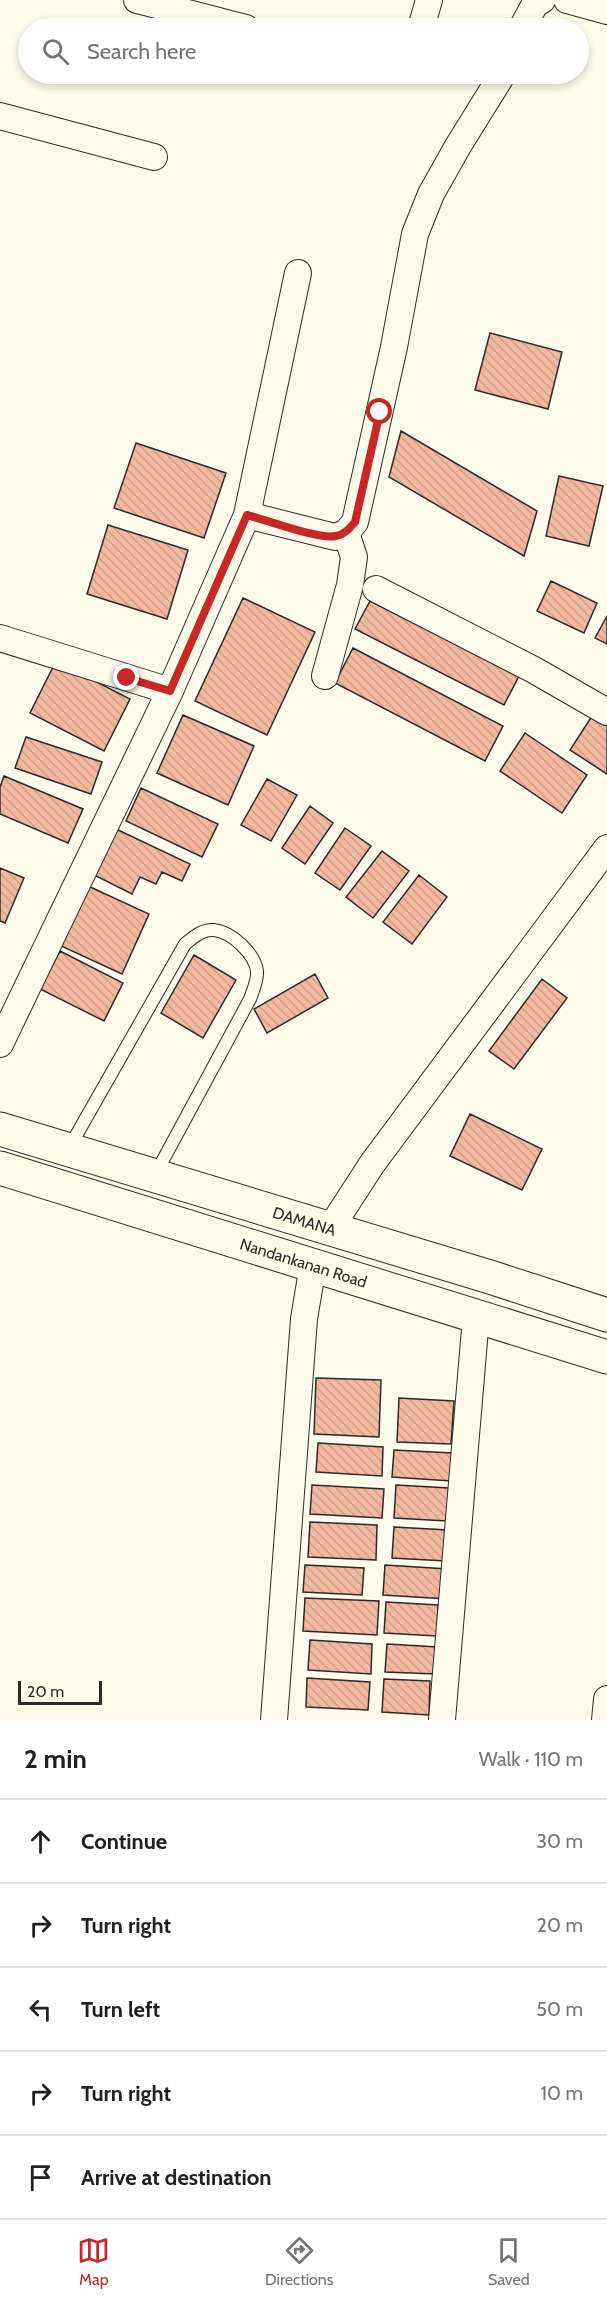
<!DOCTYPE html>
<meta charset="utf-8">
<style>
:root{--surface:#fff;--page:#f6f6f6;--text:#202124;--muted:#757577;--line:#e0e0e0;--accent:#c62828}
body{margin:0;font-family:Cabin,sans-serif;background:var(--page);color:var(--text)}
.scale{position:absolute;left:18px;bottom:15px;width:84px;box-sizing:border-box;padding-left:6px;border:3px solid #2b2b2b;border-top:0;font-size:16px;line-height:21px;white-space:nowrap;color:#2b2b2b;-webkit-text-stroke:4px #fdfbea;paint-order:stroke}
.stop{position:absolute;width:18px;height:18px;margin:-14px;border:4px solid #c62828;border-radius:50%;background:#fff}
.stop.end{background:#c62828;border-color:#fff;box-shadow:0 2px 6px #0008}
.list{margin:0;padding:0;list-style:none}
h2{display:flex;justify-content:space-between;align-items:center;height:78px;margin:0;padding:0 24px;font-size:26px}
h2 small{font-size:20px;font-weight:400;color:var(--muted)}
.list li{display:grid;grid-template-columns:39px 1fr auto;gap:18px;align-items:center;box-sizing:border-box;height:84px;padding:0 24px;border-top:2px solid var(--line)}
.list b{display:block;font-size:22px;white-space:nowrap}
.list em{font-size:20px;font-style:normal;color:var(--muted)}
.icon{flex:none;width:33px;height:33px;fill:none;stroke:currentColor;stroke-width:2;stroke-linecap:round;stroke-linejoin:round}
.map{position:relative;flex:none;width:607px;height:1720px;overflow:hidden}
.search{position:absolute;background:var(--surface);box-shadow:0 3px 9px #0003;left:18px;right:18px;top:18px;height:66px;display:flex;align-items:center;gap:15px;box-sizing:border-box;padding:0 21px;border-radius:33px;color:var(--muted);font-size:22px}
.sheet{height:498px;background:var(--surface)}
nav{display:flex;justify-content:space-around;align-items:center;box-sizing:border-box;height:84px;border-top:2px solid var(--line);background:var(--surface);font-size:16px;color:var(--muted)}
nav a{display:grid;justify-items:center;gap:3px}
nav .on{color:var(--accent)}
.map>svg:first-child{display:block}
</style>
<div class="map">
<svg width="607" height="1720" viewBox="0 0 607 1720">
<defs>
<pattern id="building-back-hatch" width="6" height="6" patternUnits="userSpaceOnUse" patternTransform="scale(1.5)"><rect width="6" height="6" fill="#f2b8a0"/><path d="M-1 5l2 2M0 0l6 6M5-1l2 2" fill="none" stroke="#d09e8a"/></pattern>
</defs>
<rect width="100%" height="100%" fill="#fdfbea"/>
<path fill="url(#building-back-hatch)" stroke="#2b2b2b" stroke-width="1.5" d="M490,333L562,352L548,409L475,390Z
M401,431L537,511L524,556L389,477Z
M136,443L226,473L204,538L114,508Z
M559,476L603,486L589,546L546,536Z
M108,525L188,550L167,619L87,594Z
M551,581L597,603L584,633L537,611Z
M243,598L315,632L267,735L195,701Z
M370,601L519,676L504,705L355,629Z
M607,616V644L595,638Z
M353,648L503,726L485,761L335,683Z
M56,661L130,699L104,751L30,713Z
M183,715L254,746L228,805L157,773Z
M592,716L607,726V774L570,750Z
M525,733L587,775L562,813L500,771Z
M26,737L102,762L91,794L15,768Z
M4,776L83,809L68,843L0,814V787Z
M267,779L297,795L271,841L241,825Z
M141,788L218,824L202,857L126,821Z
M310,806L333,823L305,864L282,848Z
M345,828L371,846L340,890L315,873Z
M116,829L190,864L182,881L162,872L156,884L140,877L132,894L94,875Z
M382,851L409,871L373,918L346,897Z
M0,868L24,878L5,923L0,921Z
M419,875L447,897L412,944L383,922Z
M88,886L149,914L122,974L61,946Z
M60,951L123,983L104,1021L40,989Z
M194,955L236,980L203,1038L161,1013Z
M315,974L328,998L267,1033L254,1009Z
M542,979L567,998L514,1069L489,1051Z
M470,1114L542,1149L522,1190L450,1156Z
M316,1378L381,1380L379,1437L314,1434Z
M399,1398L454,1401L451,1444L397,1442Z
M318,1443L383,1447L382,1476L316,1472Z
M394,1450L452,1453L451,1481L392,1477Z
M312,1485L384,1489L382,1518L310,1514Z
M396,1485L449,1488L447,1521L394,1518Z
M310,1522L377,1525L376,1560L308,1557Z
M394,1527L448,1530L446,1561L392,1558Z
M305,1565L364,1568L362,1595L303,1592Z
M385,1565L448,1569L447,1599L383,1595Z
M305,1598L379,1601L377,1635L303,1631Z
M386,1602L438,1605L437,1636L384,1633Z
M310,1640L372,1644L371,1674L308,1670Z
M387,1644L438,1647L436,1674L385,1672Z
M307,1678L370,1682L368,1710L306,1707Z
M384,1679L430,1681L429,1715L382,1712Z"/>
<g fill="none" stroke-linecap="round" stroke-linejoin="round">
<defs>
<path id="service" d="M69,1148L185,944C194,937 202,929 214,930C232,932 255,954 257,971C258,979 253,991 250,999L156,1173"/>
<path id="minor" d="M137,0L246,28
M567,0L607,11
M421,28L429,0
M522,28L535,4L542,0
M0,116L154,157
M247,515L335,537L346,533L355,522L394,347L415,234L431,194L458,146L502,75L494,74
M376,589L534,670L607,712
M0,638L170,691
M325,676L350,585L354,557L346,533
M0,1044L170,691L247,515L298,273
M330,1229L372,1164L607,848
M274,1720L304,1319L313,1265
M442,1720L476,1317
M605,1720L607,1699"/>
<g id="primary">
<path id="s1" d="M0,1129L490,1277L607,1315"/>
<path id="s2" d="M0,1168L607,1357"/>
</g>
</defs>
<use href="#service" stroke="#2b2b2b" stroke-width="14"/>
<use href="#minor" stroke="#2b2b2b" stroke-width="28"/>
<use href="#primary" stroke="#2b2b2b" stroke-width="35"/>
<use href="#service" stroke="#fdfbea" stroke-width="12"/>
<use href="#minor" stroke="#fdfbea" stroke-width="26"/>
<use href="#primary" stroke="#fdfbea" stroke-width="33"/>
</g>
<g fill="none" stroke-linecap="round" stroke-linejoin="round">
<path stroke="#c62828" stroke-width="8" d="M127,678L170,691L247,515C267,520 319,540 336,536C345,534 349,529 355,522L380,412"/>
</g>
<g text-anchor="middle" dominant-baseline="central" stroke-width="4.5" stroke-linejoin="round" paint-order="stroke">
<g font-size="16" fill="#2b2b2b" stroke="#fdfbea">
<text stroke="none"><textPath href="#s1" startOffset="318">DAMANA</textPath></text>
<text stroke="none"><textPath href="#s2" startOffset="318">Nandankanan Road</textPath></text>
</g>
</g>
</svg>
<div class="scale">20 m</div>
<div class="stop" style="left:380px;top:412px"></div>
<div class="stop end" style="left:127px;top:678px"></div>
<div class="search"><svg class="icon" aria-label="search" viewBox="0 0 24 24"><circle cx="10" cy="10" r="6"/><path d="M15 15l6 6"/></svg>Search here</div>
</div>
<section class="sheet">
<h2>2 min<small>Walk · 110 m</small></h2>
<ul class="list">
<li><svg class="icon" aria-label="ahead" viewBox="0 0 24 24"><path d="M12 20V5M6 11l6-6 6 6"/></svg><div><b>Continue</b></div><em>30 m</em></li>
<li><svg class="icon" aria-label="right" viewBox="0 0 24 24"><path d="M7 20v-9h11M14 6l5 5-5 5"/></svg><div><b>Turn right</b></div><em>20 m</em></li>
<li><svg class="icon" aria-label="left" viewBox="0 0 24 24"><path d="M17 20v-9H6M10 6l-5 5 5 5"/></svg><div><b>Turn left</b></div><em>50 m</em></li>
<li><svg class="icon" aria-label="right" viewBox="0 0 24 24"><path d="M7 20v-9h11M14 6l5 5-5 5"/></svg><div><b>Turn right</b></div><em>10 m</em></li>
<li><svg class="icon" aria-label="arrive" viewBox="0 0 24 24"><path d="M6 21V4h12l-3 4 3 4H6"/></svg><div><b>Arrive at destination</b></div></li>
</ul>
</section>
<nav>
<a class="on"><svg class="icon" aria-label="map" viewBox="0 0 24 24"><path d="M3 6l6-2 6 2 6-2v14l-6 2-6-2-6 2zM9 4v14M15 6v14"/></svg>Map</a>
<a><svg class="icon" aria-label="directions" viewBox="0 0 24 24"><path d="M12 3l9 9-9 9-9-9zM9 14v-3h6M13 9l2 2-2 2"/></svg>Directions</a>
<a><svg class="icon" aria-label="saved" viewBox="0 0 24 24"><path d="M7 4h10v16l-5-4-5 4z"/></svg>Saved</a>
</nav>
